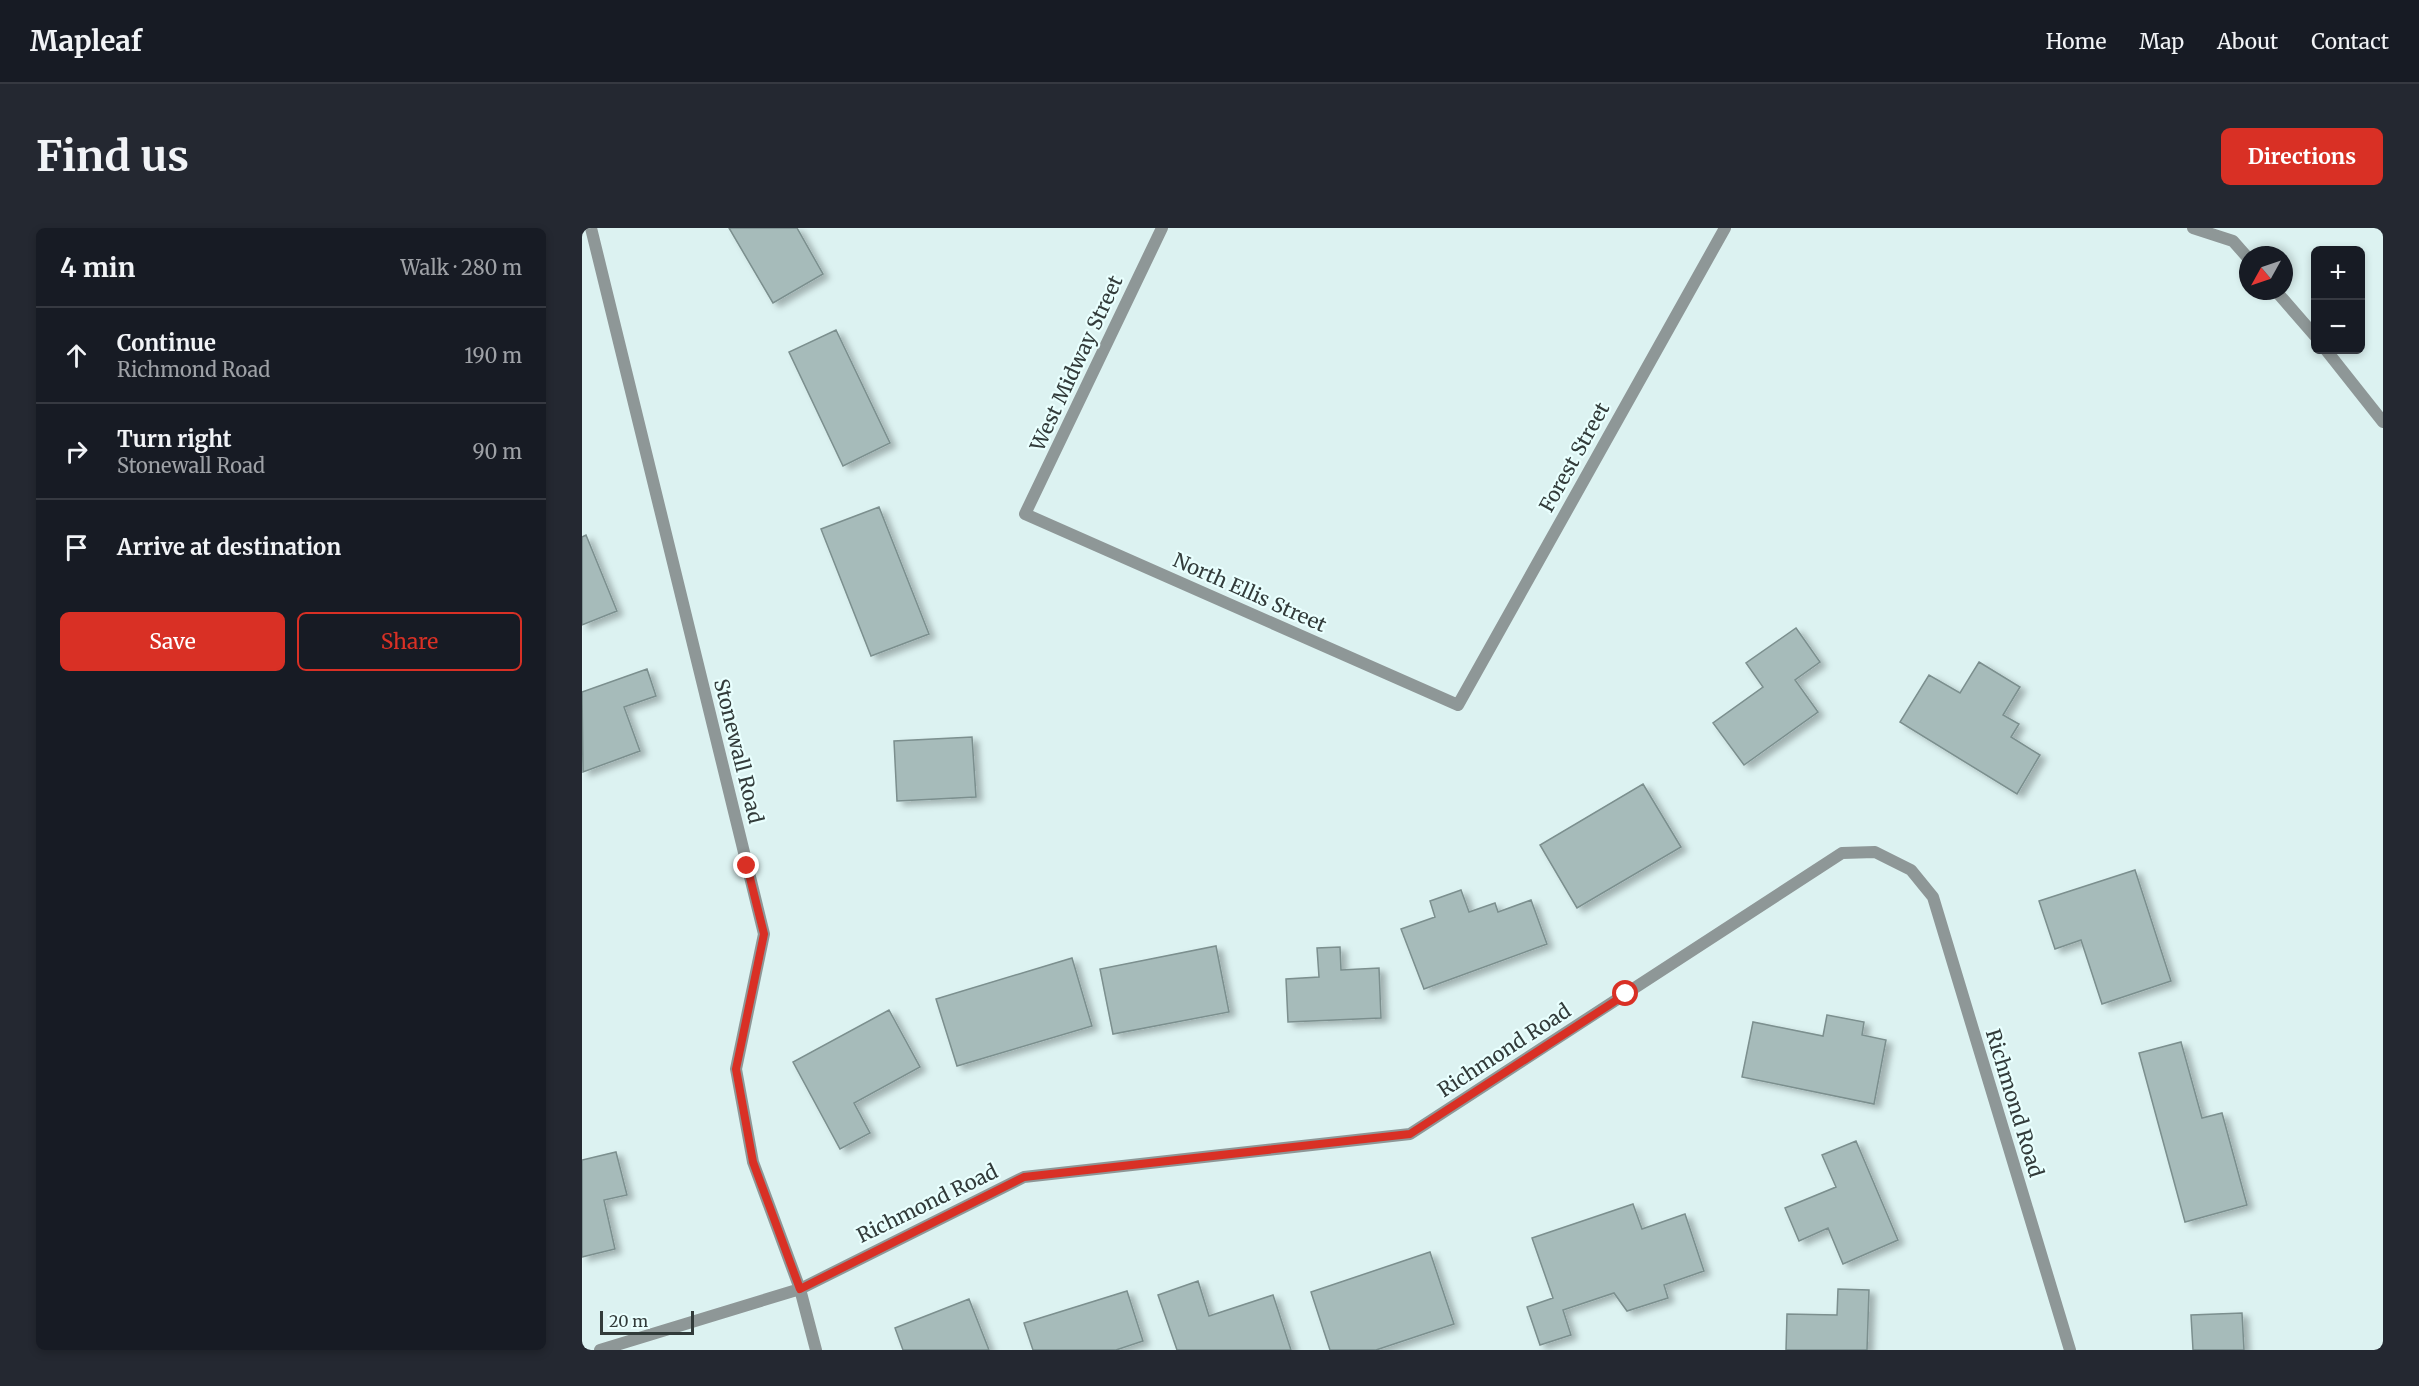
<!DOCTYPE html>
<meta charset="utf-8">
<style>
:root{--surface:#171b24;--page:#242831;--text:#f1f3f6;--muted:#9ea1a6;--line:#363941;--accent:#d93025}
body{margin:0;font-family:Merriweather,serif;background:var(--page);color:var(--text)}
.controls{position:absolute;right:18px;top:18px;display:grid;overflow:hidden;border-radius:9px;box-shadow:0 3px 9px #0003}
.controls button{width:54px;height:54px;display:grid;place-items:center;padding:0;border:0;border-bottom:2px solid var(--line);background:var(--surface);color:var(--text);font:30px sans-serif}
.compass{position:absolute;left:1657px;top:18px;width:54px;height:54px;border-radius:50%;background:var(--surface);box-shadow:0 3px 9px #0003;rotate:230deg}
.scale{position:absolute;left:18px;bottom:15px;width:94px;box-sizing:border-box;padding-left:6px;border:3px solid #323b3a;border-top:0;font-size:16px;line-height:21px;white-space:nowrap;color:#323b3a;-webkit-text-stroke:4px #e9fffe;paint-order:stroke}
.stop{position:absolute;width:18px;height:18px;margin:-14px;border:4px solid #d93025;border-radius:50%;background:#fff}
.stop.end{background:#d93025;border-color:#fff;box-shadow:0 2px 6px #0008}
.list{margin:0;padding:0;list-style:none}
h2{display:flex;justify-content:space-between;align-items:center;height:78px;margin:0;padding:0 24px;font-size:26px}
h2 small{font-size:20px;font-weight:400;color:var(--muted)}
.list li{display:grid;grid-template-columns:39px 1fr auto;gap:18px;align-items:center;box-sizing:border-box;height:96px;padding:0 24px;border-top:2px solid var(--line)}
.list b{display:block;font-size:22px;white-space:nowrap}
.list p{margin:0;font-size:20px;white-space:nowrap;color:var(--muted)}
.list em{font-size:20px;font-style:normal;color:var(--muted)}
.actions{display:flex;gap:12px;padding:18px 24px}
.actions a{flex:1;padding:14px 0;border:2px solid var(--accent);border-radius:9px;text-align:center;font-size:21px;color:var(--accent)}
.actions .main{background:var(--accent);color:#fff}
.icon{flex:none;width:33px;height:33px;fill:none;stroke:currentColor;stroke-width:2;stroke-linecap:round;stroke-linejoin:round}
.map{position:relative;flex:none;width:1801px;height:1122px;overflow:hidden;border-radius:9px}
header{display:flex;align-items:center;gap:36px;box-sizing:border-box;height:84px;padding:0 30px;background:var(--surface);border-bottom:2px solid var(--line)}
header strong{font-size:28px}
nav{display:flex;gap:33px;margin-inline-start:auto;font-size:21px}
.intro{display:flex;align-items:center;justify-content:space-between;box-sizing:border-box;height:144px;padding:0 36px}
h1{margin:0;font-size:42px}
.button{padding:15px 27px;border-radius:9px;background:var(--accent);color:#fff;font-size:21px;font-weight:700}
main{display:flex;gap:36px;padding:0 36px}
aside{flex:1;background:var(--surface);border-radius:9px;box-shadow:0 3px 9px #0003}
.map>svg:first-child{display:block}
</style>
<header>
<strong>Mapleaf</strong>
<nav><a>Home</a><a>Map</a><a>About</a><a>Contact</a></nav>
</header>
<div class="intro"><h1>Find us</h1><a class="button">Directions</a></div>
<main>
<aside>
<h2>4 min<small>Walk · 280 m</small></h2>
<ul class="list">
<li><svg class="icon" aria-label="ahead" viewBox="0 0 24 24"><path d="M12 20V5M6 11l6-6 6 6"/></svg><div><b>Continue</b><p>Richmond Road</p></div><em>190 m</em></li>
<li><svg class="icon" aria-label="right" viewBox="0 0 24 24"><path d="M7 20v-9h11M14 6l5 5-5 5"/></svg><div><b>Turn right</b><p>Stonewall Road</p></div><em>90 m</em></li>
<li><svg class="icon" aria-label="arrive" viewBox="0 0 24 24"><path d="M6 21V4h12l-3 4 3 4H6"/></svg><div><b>Arrive at destination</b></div></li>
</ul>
<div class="actions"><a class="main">Save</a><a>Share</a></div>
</aside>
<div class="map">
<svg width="1801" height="1122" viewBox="0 0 1801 1122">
<defs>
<filter id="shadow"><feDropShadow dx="6" dy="4" stdDeviation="3" flood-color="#0004"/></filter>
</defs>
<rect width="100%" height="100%" fill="#dcf2f1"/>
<path fill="#a6bbba" stroke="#7b8f8e" stroke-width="1.5" filter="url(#shadow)" d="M147,0H215L241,46L191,75Z
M254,102L308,215L261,238L207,124Z
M297,279L347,406L289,428L239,301Z
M4,307L35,383L0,397V309Z
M1214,400L1238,434L1213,452L1236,484L1162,537L1131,495L1181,459L1164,435Z
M1397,434L1438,459L1421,487L1437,496L1429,509L1458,527L1435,566L1318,494L1347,447L1378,465Z
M65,441L74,468L42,479L58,523L1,544L0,464Z
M390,509L394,569L315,573L312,513Z
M1061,556L1099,619L995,680L958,617Z
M1553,642L1589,753L1520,776L1499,712L1473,721L1457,673Z
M879,662L887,684L913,675L916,684L949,672L965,716L842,761L819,701L853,689L848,673Z
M634,718L647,784L531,806L518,741Z
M758,719L759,742L797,740L799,790L706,794L704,751L737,749L735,720Z
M490,730L510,798L375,838L354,771Z
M307,782L338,839L272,875L288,905L258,921L211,834Z
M1245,787L1282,794L1280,807L1304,812L1292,876L1160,849L1171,794L1241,808Z
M1599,814L1620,890L1640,885L1665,977L1603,994L1557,825Z
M1274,913L1316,1012L1261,1036L1246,1000L1217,1013L1203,980L1254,959L1240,927Z
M34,924L45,967L22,972L33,1021L0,1029V932Z
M1051,976L1060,1001L1103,986L1122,1043L1082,1057L1086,1070L1045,1083L1032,1065L981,1082L989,1107L958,1117L945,1079L971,1070L950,1010Z
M848,1024L872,1096L794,1122H748L729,1064Z
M616,1053L627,1088L691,1067L709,1122H595L576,1067Z
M1256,1061L1287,1062L1285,1122H1204L1205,1086L1255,1087Z
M545,1063L561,1113L534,1122H451L442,1095Z
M387,1071L407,1122H321L313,1100Z
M1660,1085L1662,1122H1611L1609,1087Z"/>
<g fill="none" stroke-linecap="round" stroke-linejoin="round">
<path stroke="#8e9797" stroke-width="12" d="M9,0L182,706L154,841L171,934L218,1061L234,1122
M580,0L443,286L876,477L1143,0
M1611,0L1651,13L1666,30
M1694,63L1734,109
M1744,122L1801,194
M18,1122L218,1061L442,949L828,906L1260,625L1293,624L1329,642L1351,669L1488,1122"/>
</g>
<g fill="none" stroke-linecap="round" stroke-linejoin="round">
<path stroke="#d93025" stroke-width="8" d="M165,638L182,706L154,841L171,934L218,1061L442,949L828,906L1044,766"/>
</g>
<g text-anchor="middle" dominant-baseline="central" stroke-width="4.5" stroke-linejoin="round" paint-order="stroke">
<g font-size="20" fill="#323b3a" stroke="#e9fffe">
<text transform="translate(494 135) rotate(-65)">West Midway Street</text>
<text transform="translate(992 229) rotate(-61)">Forest Street</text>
<text transform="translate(668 364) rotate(24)">North Ellis Street</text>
<text transform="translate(157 523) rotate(76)">Stonewall Road</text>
<text transform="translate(922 822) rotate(-33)">Richmond Road</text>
<text transform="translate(1433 875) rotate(73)">Richmond Road</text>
<text transform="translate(345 975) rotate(-26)">Richmond Road</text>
</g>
</g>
</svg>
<div class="controls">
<button>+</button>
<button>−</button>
</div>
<svg class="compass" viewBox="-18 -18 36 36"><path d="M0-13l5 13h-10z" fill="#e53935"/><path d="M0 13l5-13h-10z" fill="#9ea1a6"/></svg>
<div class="scale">20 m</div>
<div class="stop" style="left:1044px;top:766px"></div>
<div class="stop end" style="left:165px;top:638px"></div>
</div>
</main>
